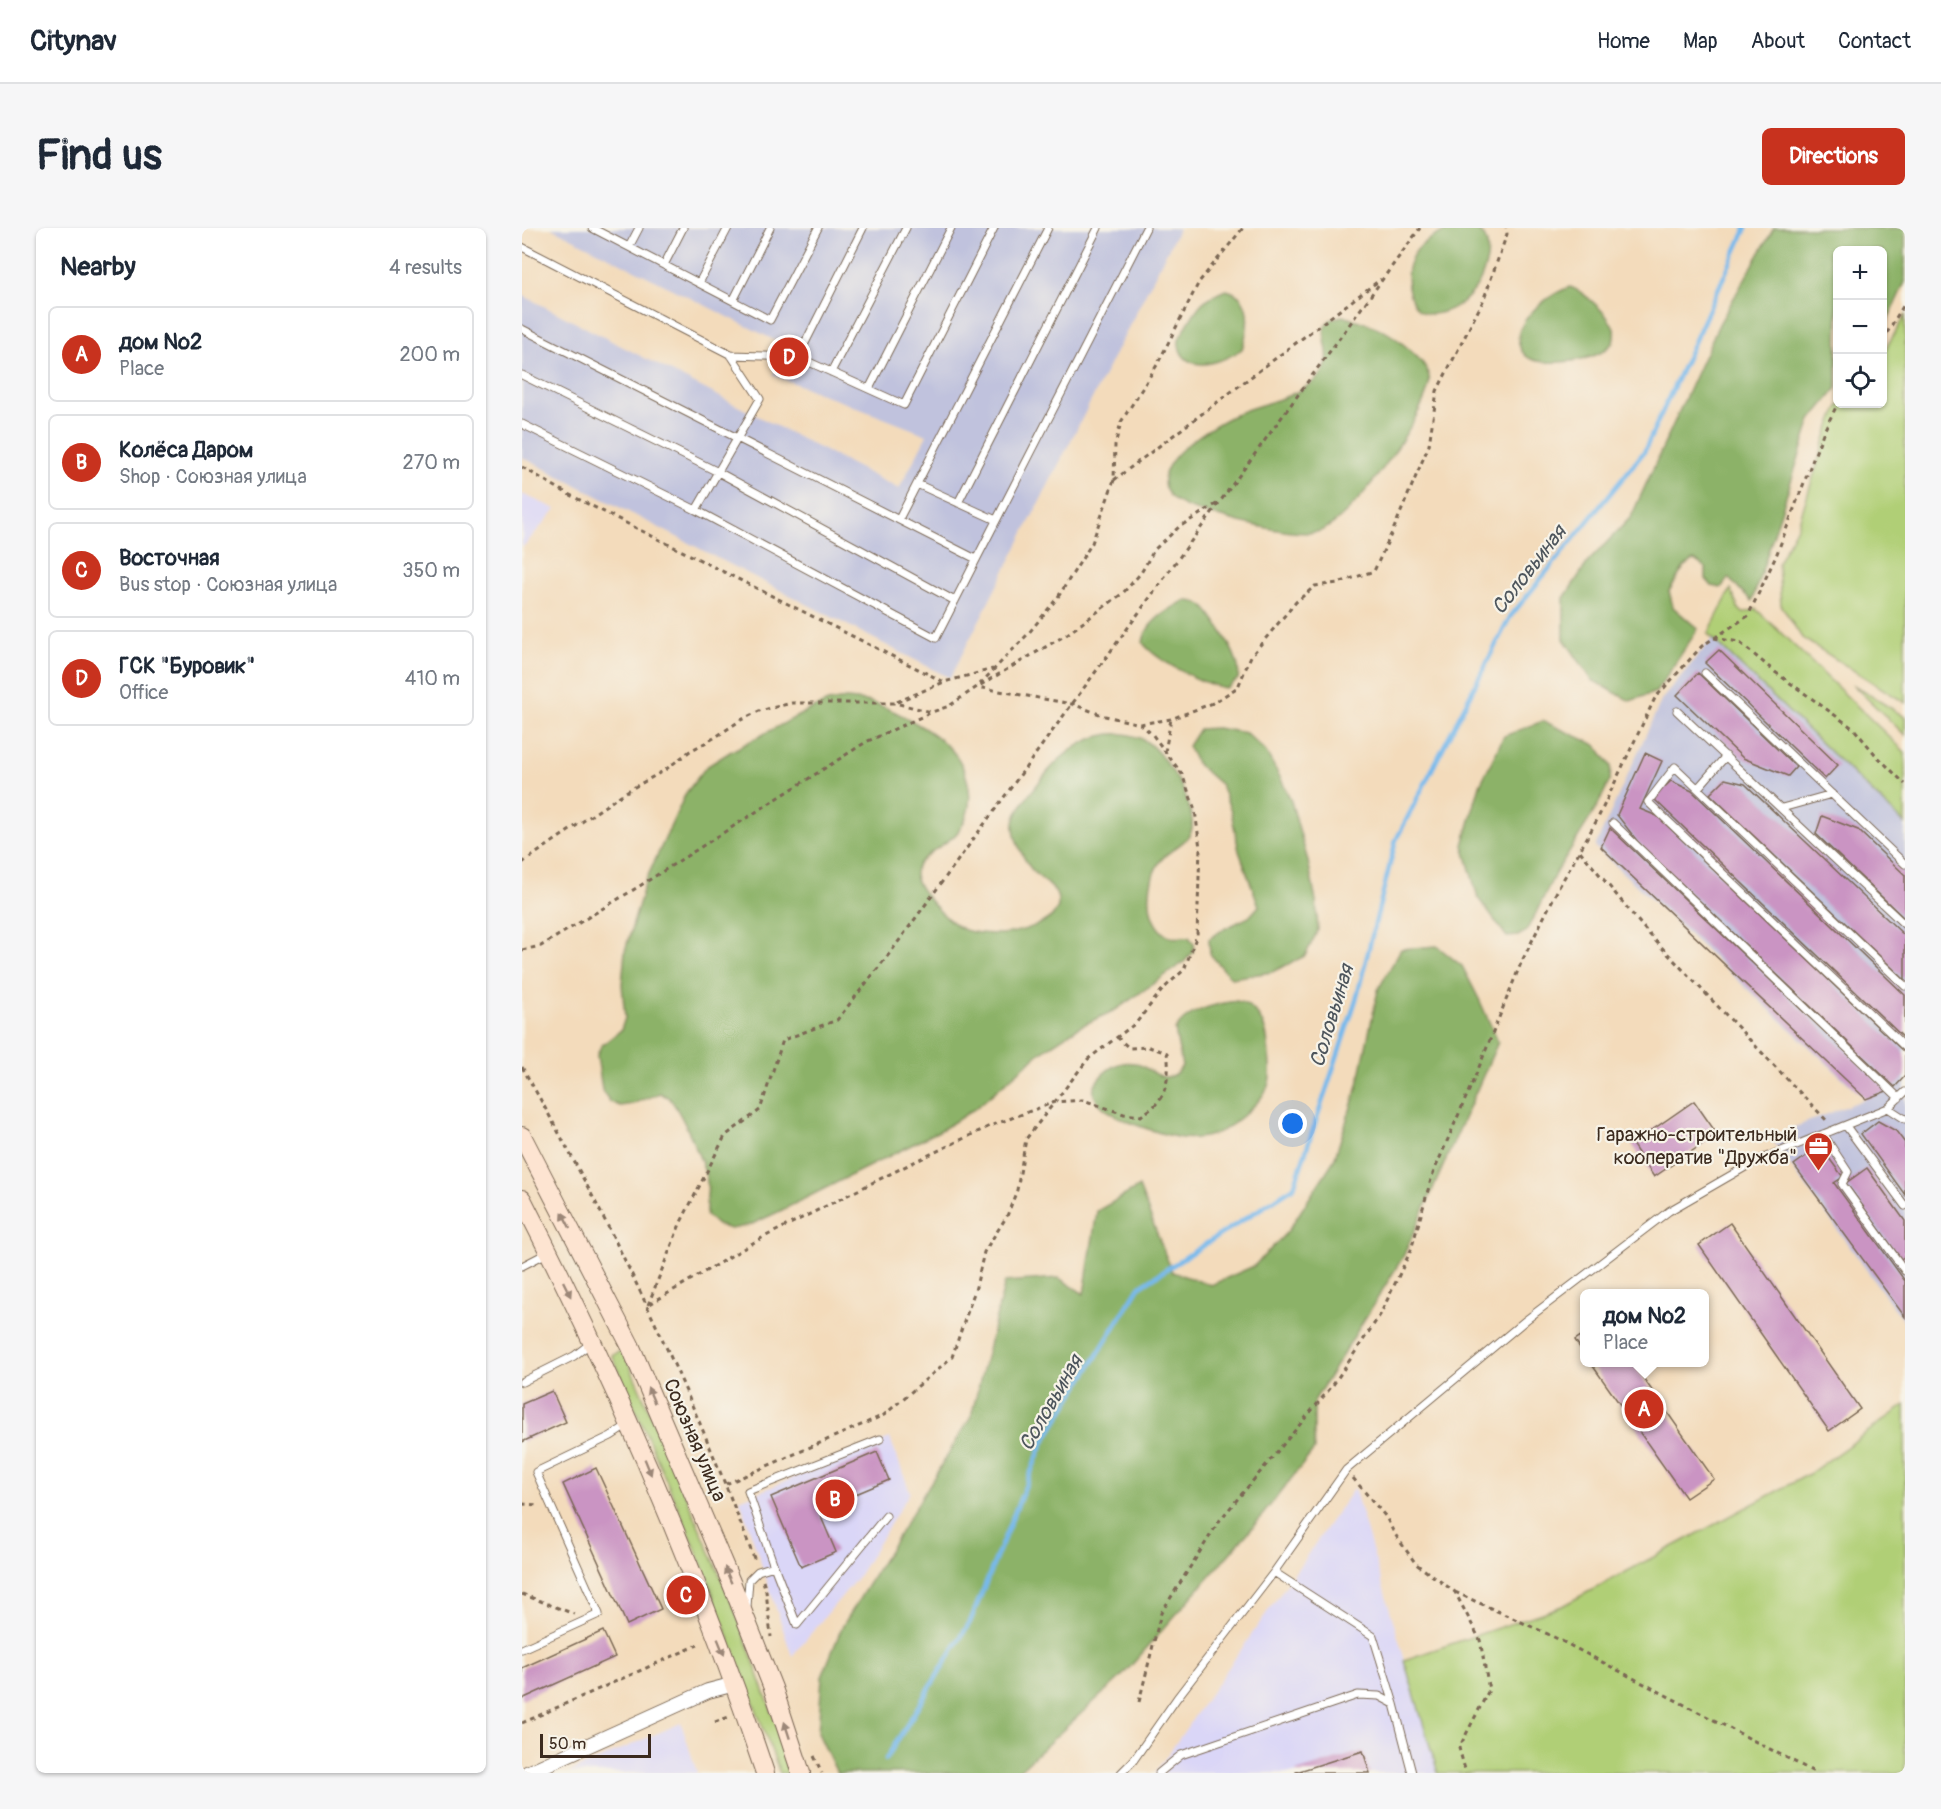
<!DOCTYPE html>
<meta charset="utf-8">
<style>
:root{--surface:#fff;--page:#f6f6f7;--text:#1f2937;--muted:#747a83;--line:#e0e1e3;--accent:#c8321e}
body{margin:0;font-family:Pangolin,sans-serif;background:var(--page);color:var(--text)}
.controls{position:absolute;right:18px;top:18px;display:grid;overflow:hidden;border-radius:9px;box-shadow:0 2px 4px #0004}
.controls button{width:54px;height:54px;display:grid;place-items:center;padding:0;border:0;border-bottom:2px solid var(--line);background:var(--surface);color:var(--text);font:30px sans-serif}
.scale{position:absolute;left:18px;bottom:15px;width:111px;box-sizing:border-box;padding-left:6px;border:3px solid #3b2a1e;border-top:0;font-size:16px;line-height:21px;white-space:nowrap;color:#3b2a1e;-webkit-text-stroke:4px #f7f3e8;paint-order:stroke}
.you{position:absolute;left:771px;top:896px;width:21px;height:21px;margin:-15px;border:4px solid #fff;border-radius:50%;background:#1a73e8;box-shadow:0 0 0 9px #1a73e833}
.badge{display:grid;place-items:center;width:39px;height:39px;border-radius:50%;background:var(--accent);color:#fff;font-size:20px;font-weight:700}
.pin{position:absolute;translate:-50% -50%;border:3px solid #fff;box-shadow:0 2px 6px #0006}
.popup{position:absolute;left:1058px;top:1061px;width:129px;height:78px;box-sizing:border-box;display:grid;place-content:center;border-radius:9px;background:var(--surface);filter:drop-shadow(0 2px 4px #0005);font-size:20px;white-space:nowrap;color:var(--muted)}
.popup b{font-size:22px;color:var(--text)}
.popup::after{content:'';position:absolute;left:50%;top:100%;margin-left:-12px;border:12px solid transparent;border-top-color:var(--surface)}
.list{margin:0;padding:0;list-style:none}
h2{display:flex;justify-content:space-between;align-items:center;height:78px;margin:0;padding:0 24px;font-size:26px}
h2 small{font-size:20px;font-weight:400;color:var(--muted)}
.list li{display:grid;grid-template-columns:39px 1fr auto;gap:18px;align-items:center;box-sizing:border-box;height:96px;margin:0 12px 12px;padding:0 12px;border:2px solid var(--line);border-radius:9px}
.list b{display:block;font-size:22px;white-space:nowrap}
.list p{margin:0;font-size:20px;white-space:nowrap;color:var(--muted)}
.list em{font-size:20px;font-style:normal;color:var(--muted)}
.icon{flex:none;width:33px;height:33px;fill:none;stroke:currentColor;stroke-width:2;stroke-linecap:round;stroke-linejoin:round}
.map{position:relative;flex:none;width:1383px;height:1545px;overflow:hidden;border-radius:9px}
header{display:flex;align-items:center;gap:36px;box-sizing:border-box;height:84px;padding:0 30px;background:var(--surface);border-bottom:2px solid var(--line)}
header strong{font-size:28px}
nav{display:flex;gap:33px;margin-inline-start:auto;font-size:21px}
.intro{display:flex;align-items:center;justify-content:space-between;box-sizing:border-box;height:144px;padding:0 36px}
h1{margin:0;font-size:42px}
.button{padding:15px 27px;border-radius:9px;background:var(--accent);color:#fff;font-size:21px;font-weight:700}
main{display:flex;gap:36px;padding:0 36px}
aside{flex:1;background:var(--surface);border-radius:9px;box-shadow:0 2px 4px #0004}
.map>svg:first-child{display:block}
</style>
<header>
<strong>Citynav</strong>
<nav><a>Home</a><a>Map</a><a>About</a><a>Contact</a></nav>
</header>
<div class="intro"><h1>Find us</h1><a class="button">Directions</a></div>
<main>
<aside>
<h2>Nearby<small>4 results</small></h2>
<ul class="list">
<li><span class="badge">A</span><div><b>дом №2</b><p>Place</p></div><em>200 m</em></li>
<li><span class="badge">B</span><div><b>Колёса Даром</b><p>Shop · Союзная улица</p></div><em>270 m</em></li>
<li><span class="badge">C</span><div><b>Восточная</b><p>Bus stop · Союзная улица</p></div><em>350 m</em></li>
<li><span class="badge">D</span><div><b>ГСК &quot;Буровик&quot;</b><p>Office</p></div><em>410 m</em></li>
</ul>
</aside>
<div class="map">
<svg width="1383" height="1545" viewBox="0 0 1383 1545">
<rect width="100%" height="100%" fill="#f7f3e8"/>
<filter id="ink" filterUnits="userSpaceOnUse"><feTurbulence type="fractalNoise" baseFrequency=".0167" numOctaves="2"/><feDisplacementMap in="SourceGraphic" scale="12" xChannelSelector="R" yChannelSelector="G"/><feConvolveMatrix kernelMatrix="1 2 1 2 8 2 1 2 1" color-interpolation-filters="sRGB"/></filter>
<filter id="wash" filterUnits="userSpaceOnUse"><feTurbulence type="fractalNoise" baseFrequency=".008" numOctaves="4" result="noise"/><feDisplacementMap in="SourceGraphic" scale="24" xChannelSelector="R" yChannelSelector="G"/><feGaussianBlur stdDeviation="1.35" result="paint"/><feColorMatrix in="noise" values="0 0 0 0 0 0 0 0 0 0 0 0 0 0 0 0 0 1.4 0 .05"/><feComposite in="paint" operator="in"/></filter>
<g filter="url(#wash)">
<rect width="100%" height="100%" fill="#f3dbbb"/>
<path fill="#dad6f7" d="M0,266L34,281L0,320Z
M368,1210L388,1264L335,1350L270,1428L218,1272Z
M832,1260L916,1545H633Z
M159,1495L175,1545H46Z"/>
<path fill="#c0c2dd" d="M29,0H657L428,450L0,229V67L377,261L405,207L251,147L266,119Z
M1190,411L1383,595V1095L1248,909L1343,871L1073,619L1140,471Z"/>
<path fill="#b0cf76" stroke="#767c4a" stroke-width="1.5" d="M1383,88V475L1280,410L1259,377L1256,335L1276,297L1306,202L1317,178L1320,176H1360L1361,125Z
M1209,361L1216,380L1221,385L1234,381L1383,524V596L1186,406Z
M1330,456L1383,489V507Z
M101,1122L212,1380L272,1545H258L171,1314L90,1127Z
M1383,1177V1545H916L882,1432L1040,1378L1287,1246Z"/>
<path fill="#8cb267" stroke="#646e42" stroke-width="1.5" d="M930,0C936,0 943,0 949,0C978,5 963,52 949,66C940,77 922,86 909,86C887,87 881,50 888,34C894,16 914,7 930,0Z
M1252,0H1383V54L1361,102L1360,22H1316L1315,160L1289,192L1230,373L1206,350L1199,360L1190,358L1184,351V340L1172,332L1162,339L1147,363L1151,379L1176,401L1134,464L1108,473L1070,452L1042,411V370L1066,334L1109,289L1197,96Z
M1048,59C1062,63 1087,87 1092,101C1093,106 1092,110 1091,115C1086,119 1081,124 1076,126C1061,133 1016,140 1003,127C979,101 1026,66 1048,59Z
M704,62C732,68 727,100 720,121C706,131 673,146 660,126C658,122 656,116 657,112C658,108 662,103 664,99C677,76 679,72 704,62Z
M821,88C852,97 868,102 892,126C897,131 903,136 905,143C907,147 908,152 907,156C901,190 831,292 798,303C777,310 715,294 692,287C679,283 661,280 650,270C617,238 695,194 719,184C740,175 762,173 782,160C792,154 803,146 805,134C809,116 788,93 821,88Z
M662,373C669,373 675,373 681,378C691,387 710,419 714,432C717,438 717,444 716,451L704,460C682,457 635,433 621,415C623,394 645,383 662,373Z
M324,471C332,472 340,472 348,474C374,482 423,508 437,532C441,539 444,547 446,555C450,573 447,590 435,605C425,617 394,628 393,645C392,660 429,697 443,702C455,706 470,706 482,706C497,704 533,695 536,678C538,662 525,656 515,647C504,638 490,609 492,595C495,579 509,565 518,553C541,523 577,495 618,510C634,517 648,539 657,554C663,564 672,589 670,600C667,615 649,620 640,631C624,650 622,692 644,707C651,712 659,708 667,709L672,716L671,724L662,734L595,781L557,799L519,824L454,880L421,901L256,984L228,997L209,1001L195,997L184,987C183,975 187,964 185,954C183,938 158,880 146,869C145,869 138,865 138,865L111,876L98,878L88,874L80,862L75,827L79,818L99,802L103,790L100,756L103,723L124,652L164,565L184,539L208,524L287,482L306,474Z
M1021,493L1074,517L1089,538L1088,552L1075,579L1033,646L1013,687L1004,703L996,708L985,709L956,670L941,617L958,557L982,508Z
M695,500L724,505L744,524L759,551L769,573L786,633L794,673L796,702L783,728L750,744L709,750L688,726L687,711L702,701L727,689L737,678L717,623L709,583L699,557L675,536L666,518L677,501Z
M915,718L940,738L957,771L976,814L881,1029L792,1173V1222L731,1299L600,1448L494,1545H315L296,1505L300,1449L320,1399L449,1189L483,1054L537,1050L562,1066L575,983L617,959L650,1044L689,1057L732,1038L766,1003L812,932L836,857L856,762L879,721Z
M715,773C736,778 745,799 746,818C747,829 750,844 747,855C743,868 732,878 722,887C712,896 697,906 683,909C676,910 667,911 660,910C641,907 556,884 574,855C582,842 597,832 612,835C628,838 644,863 660,838L653,802C665,782 693,776 715,773Z"/>
<g fill="none" stroke-linecap="round" stroke-linejoin="round">
<path stroke="#77b9ec" stroke-width="4.5" d="M364,1531L448,1394L520,1217L617,1059L772,959L834,772L874,612L988,389L1122,224L1224,0"/>
</g>
<g id="blocks">
<path fill="#ca94c3" d="M1197,422L1316,537L1303,551L1183,435Z
M1176,445L1274,539L1266,548L1221,530L1155,467Z
M1123,525L1140,533L1118,581L1135,588L1383,825V848L1373,859L1116,614L1095,587Z
M1203,551L1223,556L1383,708V752L1188,566Z
M1149,553L1170,563L1383,767V811L1131,570Z
M1300,588L1336,602L1383,647V691L1294,606Z
M1088,600L1365,863L1344,871L1079,619Z
M1172,873L1195,906L1132,949L1110,916Z
M1356,893L1374,903L1383,915V967L1339,906Z
M1298,918L1321,949L1312,955L1383,1053V1089L1272,937Z
M1345,940L1383,993V1028L1379,1031L1324,955Z
M1208,995L1338,1181L1307,1203L1177,1017Z
M1062,1106V1126L1053,1112Z
M1068,1134H1110L1192,1251L1164,1270Z
M30,1163L44,1194L0,1214V1176Z
M355,1224L367,1252L296,1282L314,1324L279,1339L249,1269Z
M74,1240L139,1381L105,1397L41,1256Z
M81,1403L93,1429L0,1471V1440Z
M841,1523L848,1545H774V1544Z"/>
</g>
</g>
<g filter="url(#ink)">
<use href="#blocks" fill-opacity="0" stroke="#7b6855" stroke-width="1.5"/>
<g fill="none" stroke-linecap="round" stroke-linejoin="round">
<defs>
<path id="service" d="M70,0L248,92L296,0
M0,19L209,127L276,129L382,177L472,0
M107,19L117,0
M142,37L161,0
M177,55L206,0
M211,73L248,0
M0,101L454,331
M276,129L341,0
M309,144L384,0
M0,147L196,244L433,373
M347,161L429,0
M0,196L174,282L414,410L624,0
M395,256L474,292
M436,275L576,0
M174,282L238,171L209,127
M377,291L526,0
M1183,445L1383,636
M1155,483L1383,697
M1176,560L1204,528
M1260,580L1310,566
M1091,595L1377,870
M1383,758L1153,539L1126,574L1383,819
M1366,880L1383,891
M1324,898L1383,978
M1301,906L1326,944L1320,956L1383,1043
M0,1038L27,1024
M0,1154L52,1128L69,1115
M252,1338L226,1263L358,1211
M752,1344L851,1408L872,1476L890,1545
M225,1379L227,1352L236,1343L252,1338L275,1397L364,1288
M0,1421L77,1386L14,1244L89,1208L106,1197
M599,1545L611,1533L655,1470L752,1344L824,1242L1004,1092L1147,983L1232,934L1366,880L1383,864
M637,1545L659,1527L836,1467L857,1468L872,1476"/>
<path id="minor" d="M5,1545L186,1463L213,1456"/>
<path id="secondary" d="M0,908L108,1117L209,1354L251,1460L279,1545
M0,971C95,1156 177,1348 243,1545"/>
</defs>
<use href="#service" stroke="#7b6855" stroke-width="9"/>
<use href="#minor" stroke="#7b6855" stroke-width="16"/>
<use href="#secondary" stroke="#7b6855" stroke-width="20"/>
<path stroke="#7b6855" stroke-width="3" stroke-dasharray="4.5 4.5" stroke-linecap="butt" d="M1360,113L1383,75
M0,239L46,266L422,454
M592,252L859,51
M1192,410L1217,414L1253,444L1332,501L1353,526L1383,556
M458,456L506,406L536,369L570,315L592,252L593,217L599,194L635,137L677,54L721,0
M375,474L422,454L471,441
M618,496L649,491L691,475L716,459L729,428L774,374L793,358L816,355L852,343L873,298L907,217L915,163L961,73L985,6L984,0
M643,524L649,491
M1058,623L1126,705L1305,893
M0,635L102,565L143,542L168,523L192,510L219,492L237,483L270,475H373L410,484L427,478L455,459L544,407L601,365L619,345L632,322L657,299L696,275
M0,722L19,718L116,659L344,514L408,485
M0,839C91,998 169,1162 233,1333
M128,1076L236,1012L386,937L468,898L533,874L561,872L602,886L619,888C624,884 630,881 634,876C646,863 648,841 645,825L627,819L607,820L595,809
M126,1077L158,996L203,908L238,882L261,812L315,792L371,721L898,0
M831,1250L864,1289L872,1305L894,1336L933,1364L958,1412L967,1462L937,1520L944,1545
M204,1256L362,1187L430,1129L454,1059L462,1024L485,988L495,962L504,911L566,831L614,795L641,761L662,742L675,707L678,620L673,582L660,546L630,506L618,496L583,488L550,476L455,459
M0,1276L18,1277
M241,1353L244,1363L249,1409
M933,1364L1028,1407L1294,1545
M0,1366L52,1386
M617,1474L639,1385L698,1292L811,1157L858,1087L889,1022L910,948L955,844L999,735L1037,659L1075,592L1133,470L1180,418L1226,388L1254,328L1301,205L1316,175
M193,1494L207,1489
M0,1495L176,1417
M292,1528L300,1545"/>
<use href="#service" stroke="#fff" stroke-width="7"/>
<use href="#minor" stroke="#fff" stroke-width="14"/>
<use href="#secondary" stroke="#fde4d1" stroke-width="18"/>
</g>
<defs><path id="oneway-solid" d="M-6-.8H1V-3.2L6.5 0L1 3.2V.8H-6Z" transform="scale(1.5)"/></defs>
<g fill="#9c8778">
<use href="#oneway-solid" transform="translate(44 992) rotate(-117)"/>
<use href="#oneway-solid" transform="translate(45 1061) rotate(64)"/>
<use href="#oneway-solid" transform="translate(129 1167) rotate(-113)"/>
<use href="#oneway-solid" transform="translate(126 1239) rotate(68)"/>
<use href="#oneway-solid" transform="translate(206 1347) rotate(-113)"/>
<use href="#oneway-solid" transform="translate(199 1419) rotate(68)"/>
<use href="#oneway-solid" transform="translate(265 1502) rotate(-108)"/>
</g>
</g>
<defs>
<symbol id="office-pin" viewBox="-11 -11 22 30"><path d="M0 17L-7.5 6A9.5 9.5 0 1 1 7.5 6Z" fill="#c8321e" stroke="#f7f3e8"/><path d="M-6-3h4V-5.5h4V-3h4V5H-6ZM-1-4.5V-3h2v-1.5ZM-6 0V1H6V0Z" fill="#fff"/></symbol>
</defs>
<g fill-rule="evenodd">
<use href="#office-pin" x="1280" y="902" width="33" height="45"/>
</g>
<g text-anchor="middle" dominant-baseline="central" stroke-width="4.5" stroke-linejoin="round" paint-order="stroke">
<g font-size="20" fill="#3b2a1e" stroke="#f7f3e8" text-anchor="end">
<text x="1275" y="906">Гаражно-строительный<tspan x="1275" dy="23">кооператив "Дружба"</tspan></text>
</g>
<g font-size="20" fill="#3b2a1e" stroke="#f7f3e8">
<text transform="translate(173 1212) rotate(67)">Союзная улица</text>
</g>
<g font-size="21" font-style="italic" fill="#4d555c" stroke="#f7f3e8">
<text transform="translate(1007 342) rotate(-52)">Соловьиная</text>
<text transform="translate(810 788) rotate(-73)">Соловьиная</text>
<text transform="translate(529 1175) rotate(-60)">Соловьиная</text>
</g>
</g>
</svg>
<div class="controls">
<button>+</button>
<button>−</button>
<button><svg class="icon" aria-label="locate" viewBox="0 0 24 24"><circle cx="12" cy="12" r="6"/><path d="M12 2v4M12 18v4M2 12h4M18 12h4"/></svg></button>
</div>
<div class="scale">50 m</div>
<div class="you"></div>
<div class="pin badge" style="left:1122px;top:1181px">A</div>
<div class="popup"><b>дом №2</b>Place</div>
<div class="pin badge" style="left:313px;top:1271px">B</div>
<div class="pin badge" style="left:164px;top:1367px">C</div>
<div class="pin badge" style="left:267px;top:129px">D</div>
</div>
</main>
